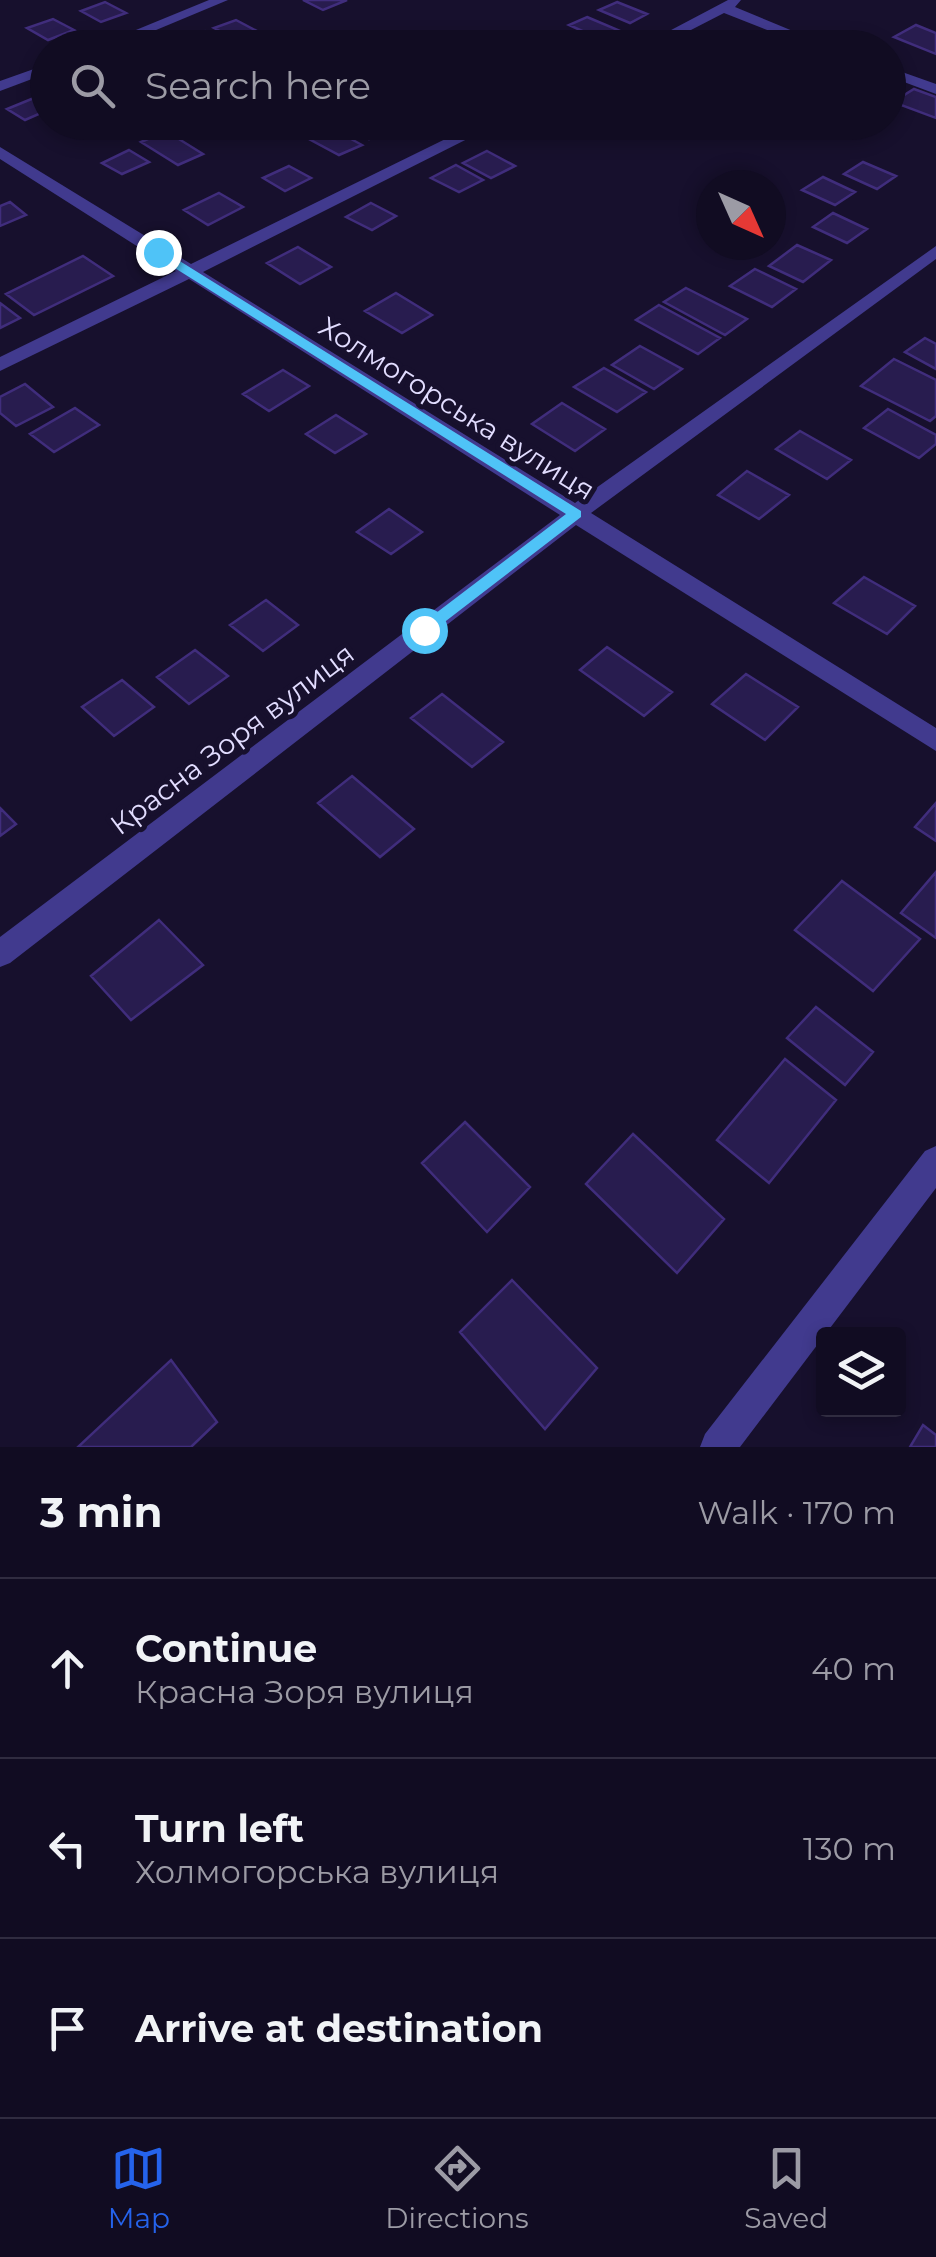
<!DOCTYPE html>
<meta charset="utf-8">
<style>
:root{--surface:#110c22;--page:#1e1a2f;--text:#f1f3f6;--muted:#9c9ba5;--line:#302c40;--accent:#2563eb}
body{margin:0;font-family:Montserrat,sans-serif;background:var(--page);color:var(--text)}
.controls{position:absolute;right:30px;bottom:30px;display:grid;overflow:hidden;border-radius:10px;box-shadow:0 5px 15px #0003}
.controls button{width:90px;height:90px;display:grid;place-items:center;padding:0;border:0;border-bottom:2px solid var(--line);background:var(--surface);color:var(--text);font:50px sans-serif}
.compass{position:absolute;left:696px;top:170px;width:90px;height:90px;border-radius:50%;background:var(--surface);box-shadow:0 5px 15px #0003;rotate:135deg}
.stop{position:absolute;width:30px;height:30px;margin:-22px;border:8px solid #4fc3f7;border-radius:50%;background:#fff}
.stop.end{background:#4fc3f7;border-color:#fff;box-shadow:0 2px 10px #0008}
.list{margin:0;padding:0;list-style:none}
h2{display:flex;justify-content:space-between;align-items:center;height:130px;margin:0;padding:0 40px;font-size:42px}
h2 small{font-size:32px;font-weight:400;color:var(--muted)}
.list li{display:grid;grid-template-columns:65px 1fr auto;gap:30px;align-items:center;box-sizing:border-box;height:180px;padding:0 40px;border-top:2px solid var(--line)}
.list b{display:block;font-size:38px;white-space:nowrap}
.list p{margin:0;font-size:32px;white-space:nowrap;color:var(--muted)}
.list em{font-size:32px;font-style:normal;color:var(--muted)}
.icon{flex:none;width:55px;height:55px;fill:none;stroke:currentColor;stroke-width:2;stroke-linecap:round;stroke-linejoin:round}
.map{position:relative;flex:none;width:936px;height:1447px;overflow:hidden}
.search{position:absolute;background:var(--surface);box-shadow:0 5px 15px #0003;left:30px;right:30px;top:30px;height:110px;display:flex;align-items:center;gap:25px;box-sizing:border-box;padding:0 35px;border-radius:55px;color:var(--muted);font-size:38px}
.sheet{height:670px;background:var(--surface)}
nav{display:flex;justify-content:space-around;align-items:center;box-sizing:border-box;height:140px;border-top:2px solid var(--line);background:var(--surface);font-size:28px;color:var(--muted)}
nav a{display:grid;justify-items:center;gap:5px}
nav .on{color:var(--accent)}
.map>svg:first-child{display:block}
</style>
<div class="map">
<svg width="936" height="1447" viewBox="0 0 936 1447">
<rect width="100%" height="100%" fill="#17102d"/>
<path fill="#281c4f" stroke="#402d7c" stroke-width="2.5" d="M303,0H347L323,10Z
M105,2L126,13L101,22L81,11Z
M617,2L647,14L630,23L599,10Z
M587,17L618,30L600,39L569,25Z
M53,19L74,30L48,40L27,28Z
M236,20L270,38L249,46L214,28Z
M916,25L936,33V54L894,37Z
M205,31L226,42L211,48H182L175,43Z
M726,36L753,48L705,47Z
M914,89L936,97V118L893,102Z
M34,98L48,106V110L25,120L7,109Z
M338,122H380L391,128L369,139Z
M549,122H594L572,134Z
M331,128L362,145L339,155L309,139Z
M166,131L203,154L178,165L141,142Z
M129,150L149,162L122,174L102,163Z
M487,151L515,166L491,178L463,163Z
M863,162L896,176L877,189L844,174Z
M456,165L483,180L459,192L431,178Z
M289,166L311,178L285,191L263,178Z
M823,177L855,192L835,205L802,190Z
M219,193L243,207L208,225L184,210Z
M10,202L26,215L0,226V206Z
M371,203L396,216L372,230L346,217Z
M833,213L867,229L847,243L813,227Z
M797,245L831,260L803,282L769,266Z
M298,247L331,267L300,284L267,263Z
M83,256L113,276L34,315L6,294Z
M755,269L796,289L772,307L730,286Z
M686,288L747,319L725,335L664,302Z
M396,293L432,315L402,333L365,311Z
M0,303L20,318L0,328Z
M659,305L720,338L698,354L636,320Z
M925,338L936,344V369L905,352Z
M640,346L682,369L654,389L612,365Z
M894,359L936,380V416L930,421L861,386Z
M604,368L646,392L617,412L574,387Z
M283,370L309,386L269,411L243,394Z
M25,384L53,407L16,426L0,413V397Z
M562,403L605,429L575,451L532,424Z
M75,408L99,425L54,452L30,434Z
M888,409L936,435V444L919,458L864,428Z
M336,415L366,434L335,453L306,434Z
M800,431L851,460L827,479L776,449Z
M747,471L789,495L759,519L718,495Z
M389,509L422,532L391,554L357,532Z
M864,577L915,606L887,634L834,603Z
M266,600L298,625L263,651L230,625Z
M607,647L672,692L644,716L580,670Z
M195,650L228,676L189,704L157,677Z
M746,674L798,707L765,740L712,704Z
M122,680L154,707L114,736L82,707Z
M442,694L503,742L472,767L411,718Z
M352,776L414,829L380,857L318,803Z
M936,803V841L915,827Z
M0,808L16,824L0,836Z
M936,872V938L901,913Z
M842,881L920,939L873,991L795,930Z
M159,920L203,965L131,1020L91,976Z
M816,1007L873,1052L845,1085L787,1038Z
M785,1059L836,1100L769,1183L717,1140Z
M465,1122L530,1187L487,1232L422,1163Z
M633,1134L724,1219L677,1273L586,1184Z
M512,1280L597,1368L545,1429L460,1332Z
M171,1360L217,1422L191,1447H78Z
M923,1425L936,1435V1447H910Z"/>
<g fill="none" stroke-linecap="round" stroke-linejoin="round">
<path fill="#413a8e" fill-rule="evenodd" d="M209,0H228L113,48H92Z
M728,0H741L735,7L834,48H813L724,13L656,48H637Z
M48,64V73L0,91V81Z
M888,67L936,84V94L888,76Z
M480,122H501L203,272L575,503L936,246V259L591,513L936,728V751L576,525L10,963L0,967V937L560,515L189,279L0,371V357L176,271L0,159V147L191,264Z
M936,1146V1188L740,1447H700L705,1434L925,1151Z"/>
</g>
<path fill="#4fc3f7" d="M154,250H162L581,511V517L429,634H419V626L566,514L154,255Z"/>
<g text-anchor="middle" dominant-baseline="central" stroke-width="10" stroke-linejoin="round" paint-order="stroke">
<g font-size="28" fill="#e2ddff" stroke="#17102d">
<text transform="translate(457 408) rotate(32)">Холмогорська вулиця</text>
<text transform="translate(232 739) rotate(-37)">Красна Зоря вулиця</text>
</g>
</g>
</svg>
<div class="controls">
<button><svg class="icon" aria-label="layers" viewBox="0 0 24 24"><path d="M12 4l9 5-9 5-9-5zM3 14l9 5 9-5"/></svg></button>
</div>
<svg class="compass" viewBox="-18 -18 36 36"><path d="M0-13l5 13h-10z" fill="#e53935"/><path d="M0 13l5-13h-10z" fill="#9c9ba5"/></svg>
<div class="stop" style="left:424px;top:630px"></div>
<div class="stop end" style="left:158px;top:252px"></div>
<div class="search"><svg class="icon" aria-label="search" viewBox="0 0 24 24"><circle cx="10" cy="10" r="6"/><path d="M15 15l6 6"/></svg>Search here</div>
</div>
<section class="sheet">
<h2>3 min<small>Walk · 170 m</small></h2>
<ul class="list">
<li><svg class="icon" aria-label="ahead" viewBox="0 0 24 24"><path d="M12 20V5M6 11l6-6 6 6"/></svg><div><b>Continue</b><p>Красна Зоря вулиця</p></div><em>40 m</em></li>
<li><svg class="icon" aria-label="left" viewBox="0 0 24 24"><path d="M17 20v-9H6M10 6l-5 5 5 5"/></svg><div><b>Turn left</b><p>Холмогорська вулиця</p></div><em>130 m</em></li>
<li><svg class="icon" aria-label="arrive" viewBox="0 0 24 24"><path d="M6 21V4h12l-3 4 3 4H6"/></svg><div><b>Arrive at destination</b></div></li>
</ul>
</section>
<nav>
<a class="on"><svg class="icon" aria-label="map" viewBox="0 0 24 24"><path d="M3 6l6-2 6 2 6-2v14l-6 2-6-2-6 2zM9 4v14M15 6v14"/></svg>Map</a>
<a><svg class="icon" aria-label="directions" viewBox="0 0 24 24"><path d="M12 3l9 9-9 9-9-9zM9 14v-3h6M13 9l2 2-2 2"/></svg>Directions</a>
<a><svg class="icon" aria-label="saved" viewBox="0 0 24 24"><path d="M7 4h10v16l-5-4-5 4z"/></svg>Saved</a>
</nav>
